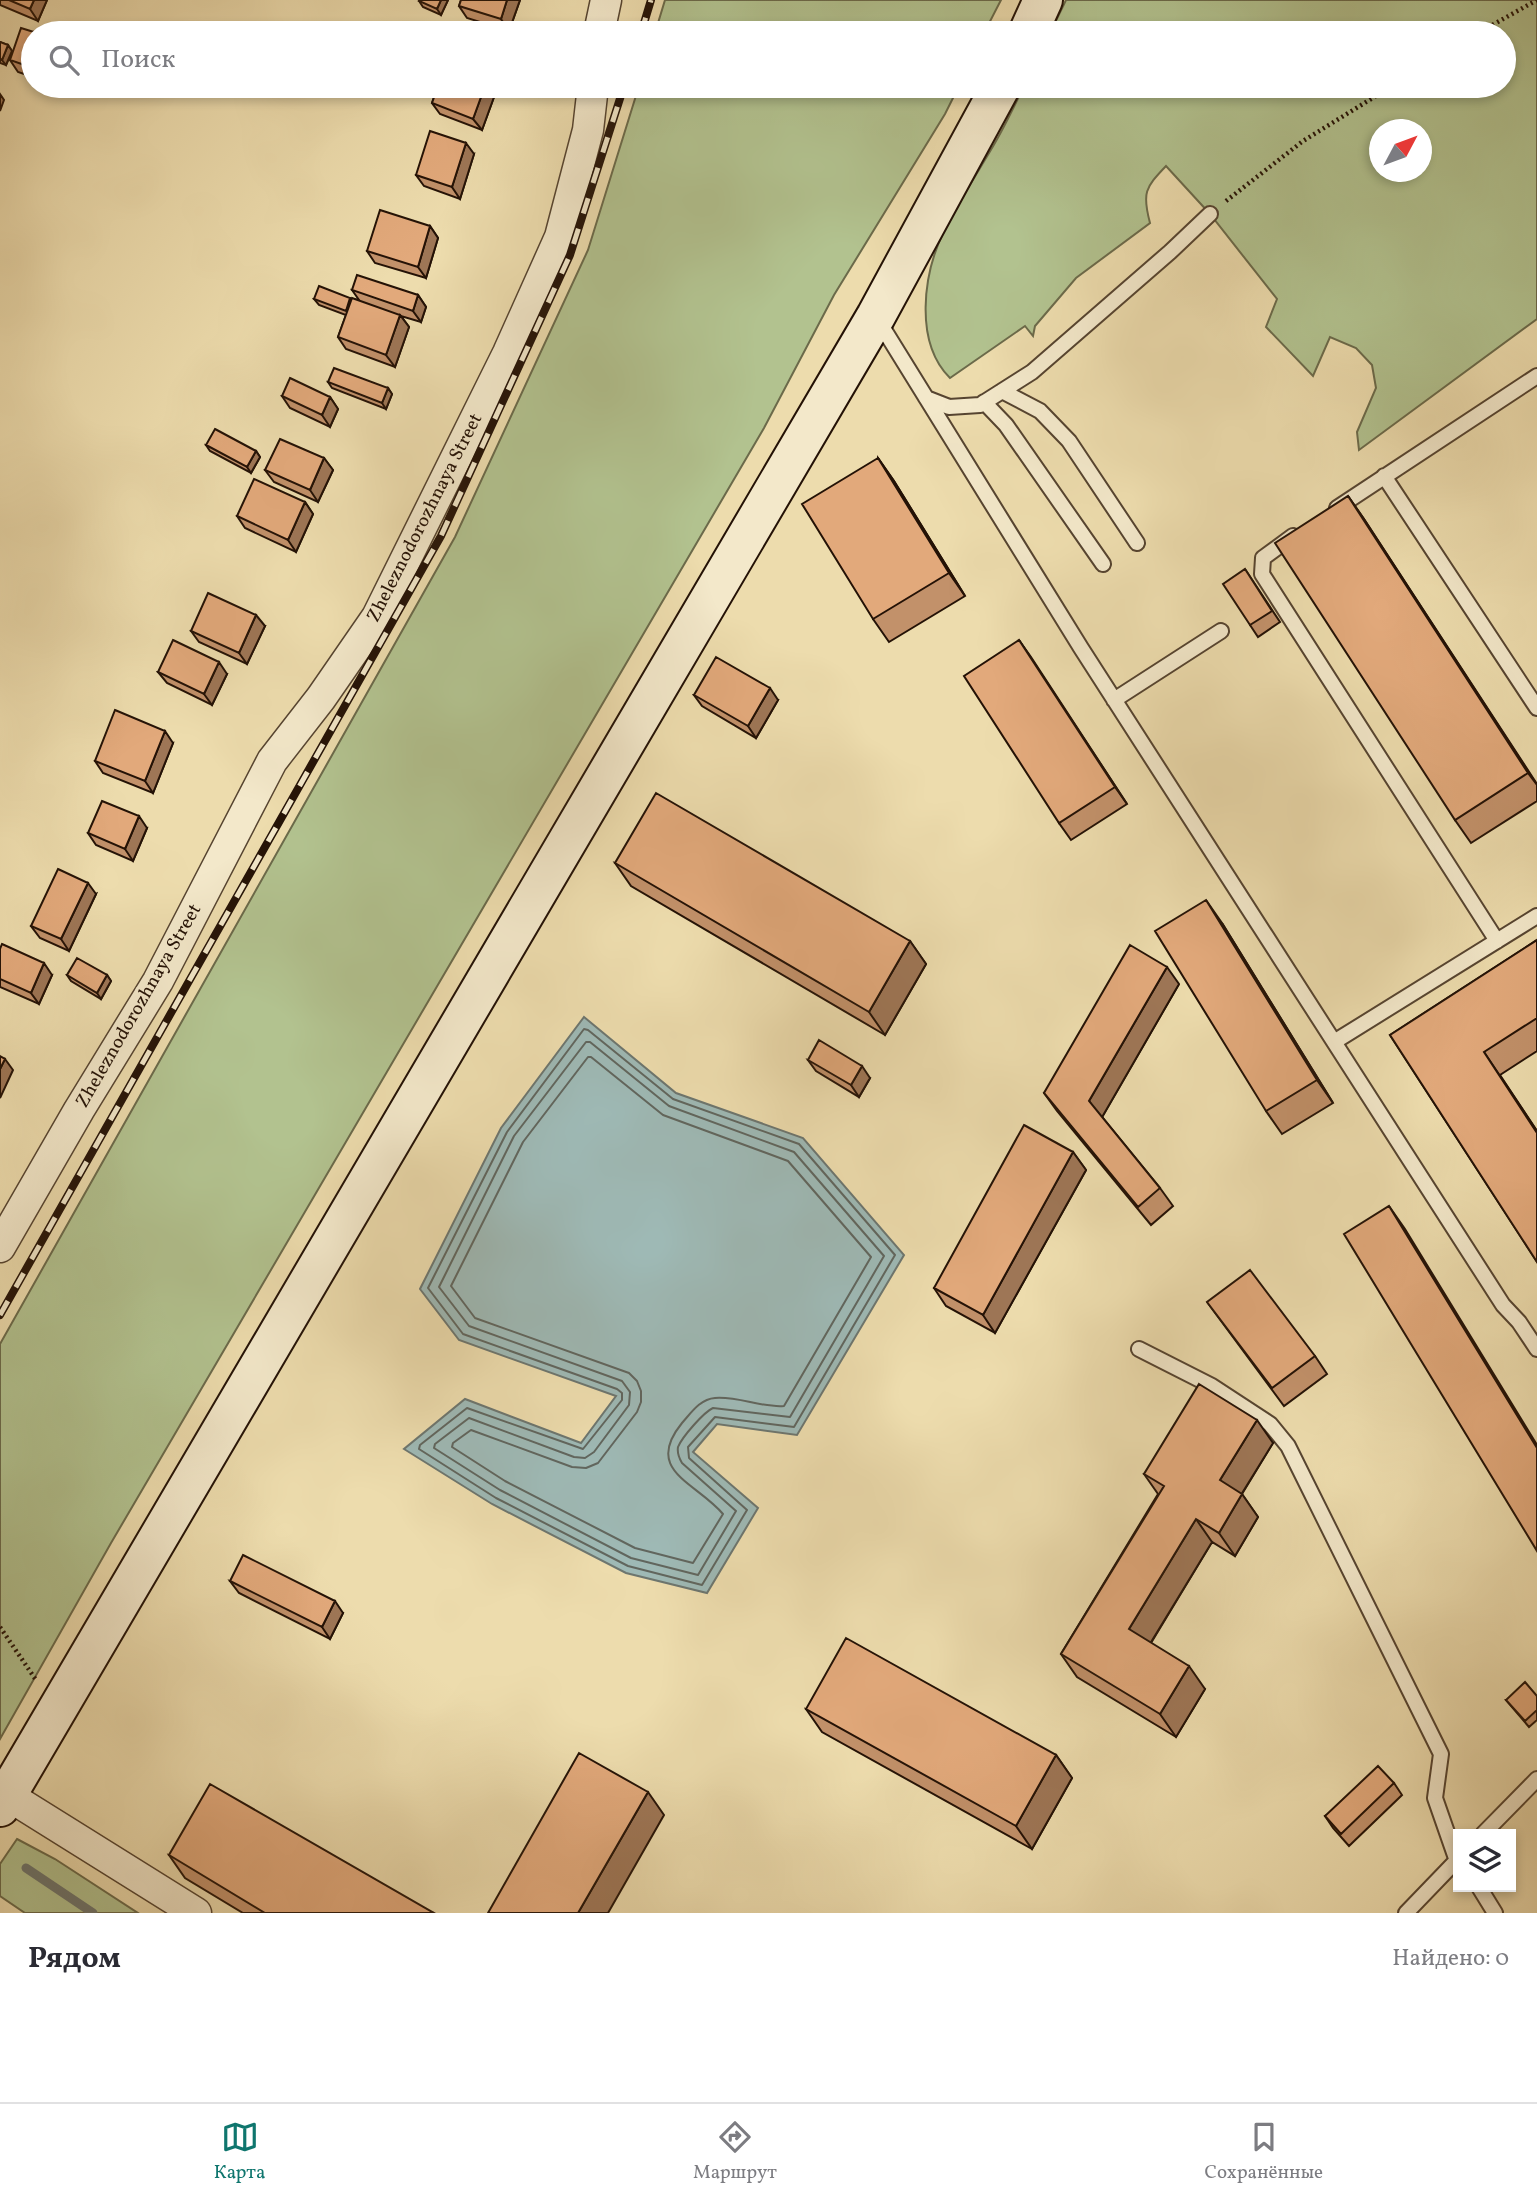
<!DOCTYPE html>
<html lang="ru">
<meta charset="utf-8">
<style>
:root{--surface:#fff;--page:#f7f7f7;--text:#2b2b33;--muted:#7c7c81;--line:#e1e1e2;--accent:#0f766e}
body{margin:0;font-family:Vollkorn,serif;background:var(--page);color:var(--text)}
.controls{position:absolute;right:21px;bottom:21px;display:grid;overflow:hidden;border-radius:0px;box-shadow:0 4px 10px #0003}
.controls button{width:63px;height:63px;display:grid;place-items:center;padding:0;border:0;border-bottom:2px solid var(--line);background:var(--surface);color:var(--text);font:35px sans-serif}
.compass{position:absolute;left:1369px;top:119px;width:63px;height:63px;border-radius:50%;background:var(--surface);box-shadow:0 4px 10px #0003;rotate:49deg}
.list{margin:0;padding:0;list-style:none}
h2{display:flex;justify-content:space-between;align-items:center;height:91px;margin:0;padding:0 28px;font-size:30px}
h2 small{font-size:23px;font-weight:400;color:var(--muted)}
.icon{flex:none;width:38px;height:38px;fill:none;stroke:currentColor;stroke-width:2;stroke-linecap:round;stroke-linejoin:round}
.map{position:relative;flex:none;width:1537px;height:1913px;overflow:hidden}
.search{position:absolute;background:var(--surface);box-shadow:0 4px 10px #0003;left:21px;right:21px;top:21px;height:77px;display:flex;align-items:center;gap:18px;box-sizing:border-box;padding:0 24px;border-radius:38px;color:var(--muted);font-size:26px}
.sheet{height:189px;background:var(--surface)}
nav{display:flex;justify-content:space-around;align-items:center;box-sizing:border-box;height:98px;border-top:2px solid var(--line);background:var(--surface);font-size:19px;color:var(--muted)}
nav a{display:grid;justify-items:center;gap:4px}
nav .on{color:var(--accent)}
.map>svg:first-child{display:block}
</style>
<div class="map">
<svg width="1537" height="1913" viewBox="0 0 1537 1913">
<rect width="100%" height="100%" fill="#eddcad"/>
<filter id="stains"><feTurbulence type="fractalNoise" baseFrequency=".00286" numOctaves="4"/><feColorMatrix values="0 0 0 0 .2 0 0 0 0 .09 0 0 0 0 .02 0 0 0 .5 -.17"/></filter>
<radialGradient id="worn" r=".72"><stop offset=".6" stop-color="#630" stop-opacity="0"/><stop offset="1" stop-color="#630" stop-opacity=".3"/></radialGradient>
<path fill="#b2c28f" stroke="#6b6a4a" stroke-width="2" fill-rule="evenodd" d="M665,0H1001L984,33H655Z
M1066,0H1537V319L1359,450L1357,432L1376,388L1372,365L1356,348L1330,337L1313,376L1266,327L1277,299L1210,214L1166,166C1145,188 1142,193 1150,223L1076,278L1035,326L1033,336L1025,326L950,378C914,342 923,274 944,231C958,203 976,175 992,148C1004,128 1014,107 1024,86H1504V33H1050ZM1380,130H1422V172H1380Z
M639,86H959L945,114L834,295L764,428L111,1543L0,1739V1344L455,537L588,250Z
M17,1839L55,1859L138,1913H25L0,1896V1864Z"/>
<path fill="#9eb9b5" stroke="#6d766f" stroke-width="2" d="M584,1017L676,1093L803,1138L904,1255L797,1435L717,1424L693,1452L758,1508L707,1593L626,1573L492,1504L404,1449L465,1399L581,1443L616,1396L459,1340L420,1289L501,1128Z"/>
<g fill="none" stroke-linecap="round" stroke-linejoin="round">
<path stroke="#61665e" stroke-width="2" d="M584,1029L588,1030L673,1099L799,1144L895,1255L794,1427L715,1417L688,1447L689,1458L747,1510L702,1585L628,1566L496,1498L419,1449L420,1445L467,1408L583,1449L622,1400V1393L617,1389L463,1334L428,1288L507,1132Z
M586,1042H590L669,1106L794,1152L884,1256L790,1417L713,1408C704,1412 682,1437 678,1447C677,1453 679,1458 682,1463L736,1511L698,1575L631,1558L500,1490L434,1448L435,1444L469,1418L574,1457L585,1458L594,1452L629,1405L630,1392L622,1381L469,1326L439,1287L514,1136Z
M588,1057H591L663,1115L788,1161L871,1257L784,1406C762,1408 738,1396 715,1398C700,1399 691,1413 682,1423C643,1471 696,1482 723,1514L693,1563L635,1548L505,1481L452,1447L453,1443L471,1430L572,1467L586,1468L598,1463L637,1412L641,1402V1391L637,1381L629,1373L475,1318L451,1286L523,1142Z"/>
<path stroke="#6d766f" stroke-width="9" d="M26,1868L93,1913"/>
<defs>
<path id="service" d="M878,320L1081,648L1503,1305L1519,1322L1537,1349
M1002,391L1040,411L1069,441L1137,543
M926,398L949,407L980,405L1032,372L1170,252L1210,214
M984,402L1006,425L1103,564
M1384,476L1537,708
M1337,508L1537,376
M1293,536L1263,558L1262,574L1497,941
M1114,700L1221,631
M1334,1042L1537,916
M1139,1349L1212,1386L1270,1424L1288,1446L1441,1754L1435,1798L1458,1864
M1483,1834L1537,1779
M1479,1887L1495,1913
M1406,1913L1458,1859"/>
<path id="minor" d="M599,33L606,0
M0,1247L79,1110L158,981L272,761L321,698L377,617L508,353L560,237L588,130L593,86
M7,1795L196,1913"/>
<path id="secondary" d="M1028,33L1043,0
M0,1807L876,316L1001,86"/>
</defs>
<use href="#service" stroke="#564430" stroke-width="18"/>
<use href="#minor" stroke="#564430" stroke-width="33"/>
<use href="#secondary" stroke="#241206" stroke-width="42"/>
<path stroke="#241206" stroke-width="4.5" stroke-dasharray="2 3.5" stroke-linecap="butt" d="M1478,33L1537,0
M1226,201L1303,141L1392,86
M0,1627L36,1680"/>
<use href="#service" stroke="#f3e8ca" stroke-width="14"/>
<use href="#minor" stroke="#f3e8ca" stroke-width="30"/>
<use href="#secondary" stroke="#f3e8ca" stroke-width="38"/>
<defs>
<path id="rail" d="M641,33L651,0
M0,1315L441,536L570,255L624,86"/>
</defs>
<use href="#rail" stroke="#241206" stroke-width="8"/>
<use href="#rail" stroke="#f3e8ca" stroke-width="5" stroke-dasharray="16" stroke-linecap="butt"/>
</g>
<path fill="#c2916a" stroke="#241206" stroke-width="2" d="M0,0H47L38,21L0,5Z
M420,0H448L441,15L423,7L419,1Z
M461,0H520L509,31L467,18L459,6Z
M33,33V77L18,72L10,60Z
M0,42L8,45L12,51L6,65L0,63Z
M438,86H498L482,130L440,114L432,103Z
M474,154L460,199L424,186L416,175Z
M430,226L438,238L426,278L375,263L367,251Z
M352,290L418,295L426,307L421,322L401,316L409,327L395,367L346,349L338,337L346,315L319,305L314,299L350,298L351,299L359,300Z
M328,382L388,388L392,394L386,409L332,388Z
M282,396L330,397L338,409L330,427L290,408Z
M206,445L256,451L260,457L251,473L210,451Z
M324,458L333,470L318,502L274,482L265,470Z
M878,458L894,481L965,596L889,642L873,619Z
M1348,496L1364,519L1537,784V801L1471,843L1455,820Z
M305,502L313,514L296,552L245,528L237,516Z
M1245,569L1280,622L1258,637L1250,625Z
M265,626L247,664L199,642L191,631Z
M1019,640L1127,804L1071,840L1059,823Z
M158,672L227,674L212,705L167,683Z
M694,695L778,700L756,738L702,706Z
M173,743L153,793L103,773L95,761Z
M147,828L133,861L96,845L88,833Z
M615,863L910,941L926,964L885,1035L631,886Z
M96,894L69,951L40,938L31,926Z
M1222,923L1333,1103L1282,1134L1266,1111Z
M1537,940V1051L1500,1075L1537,1131V1262L1390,1035Z
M52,975L39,1004L0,987V979Z
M67,975H107L111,981L101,999L71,981Z
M1179,984L1102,1117L1160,1188L1173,1206L1151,1225L1057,1111L1044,1093Z
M808,1060L870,1078L859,1097L816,1071Z
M1073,1152L1086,1170L995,1333L946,1306L934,1288Z
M1207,1302L1315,1356L1327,1374L1284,1406Z
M1273,1443L1242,1494L1258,1517L1235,1556L1212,1542L1151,1643L1205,1689L1176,1737L1077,1677L1061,1654L1158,1494L1144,1474Z
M230,1581L343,1613L330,1639L239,1593Z
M1537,1696V1720L1529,1727L1506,1700Z
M806,1709L1056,1755L1072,1778L1032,1849L822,1732Z
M1394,1783L1402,1795L1349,1846L1333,1828L1325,1816Z
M169,1855L434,1913H243L185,1878Z"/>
<path fill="#9e7656" stroke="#241206" stroke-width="2" d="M34,0H47L38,21L30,9Z
M441,0H448L441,15L437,9Z
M507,0H520L509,31L501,19Z
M8,45L12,51L6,65L2,60Z
M485,86H498L482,130L473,119Z
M0,94L4,100L0,111Z
M466,143L474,154L460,199L452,187Z
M430,226L438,238L426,278L418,267Z
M418,295L426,307L421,322L413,311Z
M400,315L409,327L395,367L386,355Z
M388,388L392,394L386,409L382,403Z
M330,397L338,409L330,427L322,415Z
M256,451L260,457L251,473L247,467Z
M324,458L333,470L318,502L310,490Z
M878,458L894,481L965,596L949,573Z
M1348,496L1364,519L1537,785L1528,773Z
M305,502L313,514L296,552L288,540Z
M256,615L265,626L247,664L239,653Z
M1019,640L1031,657L1127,804L1115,787Z
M219,662L227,674L212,705L204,694Z
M770,688L778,700L756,738L748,726Z
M165,731L173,743L153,793L145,781Z
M139,816L147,828L133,861L125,849Z
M88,883L96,894L69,951L61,939Z
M1206,900L1222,923L1333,1103L1317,1080Z
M910,941L926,964L885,1035L869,1012Z
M44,963L52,975L39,1004L31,993Z
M1167,967L1179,984L1101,1119L1089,1101Z
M107,975L111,981L101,999L97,993Z
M1484,1052L1537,1131V1133Z
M5,1059L13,1070L0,1098V1069Z
M862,1066L870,1078L859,1097L851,1085Z
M1073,1152L1086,1170L995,1333L983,1315Z
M1389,1206L1405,1229L1537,1445V1448Z
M1257,1420L1273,1443L1236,1503L1220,1480Z
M1242,1494L1258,1517L1235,1556L1219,1533Z
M1196,1519L1212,1542L1145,1652L1129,1629Z
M335,1601L343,1613L330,1639L322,1627Z
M1189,1666L1205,1689L1176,1737L1160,1714Z
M1056,1755L1072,1778L1032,1849L1016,1826Z
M648,1792L664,1815L608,1913H578Z"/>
<path fill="#e2a97b" stroke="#241206" stroke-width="2" d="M9,0H34L30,9Z
M420,0H441L437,9L419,1Z
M461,0H507L501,19L459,6Z
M21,28L37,33H33V68L10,60Z
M0,42L8,45L2,60L0,59Z
M438,86H485L473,119L432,103Z
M430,131L466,143L452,187L416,175Z
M380,210L430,226L418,267L367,251Z
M357,275L418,295L413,311L352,290Z
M319,286L350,298L346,311L314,299Z
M352,298L400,315L386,355L338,337Z
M334,368L388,388L382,403L328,382Z
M290,378L330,397L322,415L282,396Z
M215,429L256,451L247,467L206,445Z
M280,439L324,458L310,490L265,470Z
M878,458L949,573L873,619L802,504Z
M254,479L305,502L288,540L237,516Z
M1348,496L1528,773L1455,820L1275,543Z
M1245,569L1272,611L1250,625L1223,584Z
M208,593L256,615L239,653L191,631Z
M173,640L219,662L204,694L158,672Z
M1019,640L1115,787L1059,823L964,676Z
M716,657L770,688L748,726L694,695Z
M115,710L165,731L145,781L95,761Z
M656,793L910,941L869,1012L615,863Z
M102,801L139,816L125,849L88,833Z
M58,869L88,883L61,939L31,926Z
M1206,900L1317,1080L1266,1111L1155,931Z
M1537,940V1018L1484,1052L1537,1133V1262L1390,1035Z
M2,944L44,963L31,993L0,979V949Z
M1130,945L1167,967L1089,1101L1160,1188L1138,1207L1044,1093Z
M77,958L107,975L97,993L67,975Z
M819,1040L862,1066L851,1085L808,1060Z
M0,1056L5,1059L0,1069Z
M1024,1125L1073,1152L983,1315L934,1288Z
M1389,1206L1537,1448V1551L1344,1234Z
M1250,1270L1315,1356L1272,1388L1207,1302Z
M1199,1384L1257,1420L1220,1480L1242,1494L1219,1533L1196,1519L1129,1629L1189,1666L1160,1714L1061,1654L1164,1486L1144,1474Z
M243,1555L335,1601L322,1627L230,1581Z
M846,1638L1056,1755L1016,1826L806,1709Z
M1525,1682L1537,1696V1710L1525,1721L1506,1700Z
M579,1753L648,1792L578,1913H488Z
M1378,1766L1394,1783L1341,1834L1325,1816Z
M210,1784L434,1913H265L169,1855Z"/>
<g text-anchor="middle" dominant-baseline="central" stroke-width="6" stroke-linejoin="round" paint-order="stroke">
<g font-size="19" fill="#241206" stroke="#f3e8ca">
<text transform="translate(425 518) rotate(-63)">Zheleznodorozhnaya Street</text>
<text transform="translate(139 1006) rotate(-60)">Zheleznodorozhnaya Street</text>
</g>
</g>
<rect width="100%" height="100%" filter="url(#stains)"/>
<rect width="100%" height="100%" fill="url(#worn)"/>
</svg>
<div class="controls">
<button><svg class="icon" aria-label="layers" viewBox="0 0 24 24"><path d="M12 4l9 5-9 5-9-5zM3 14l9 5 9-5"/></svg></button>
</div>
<svg class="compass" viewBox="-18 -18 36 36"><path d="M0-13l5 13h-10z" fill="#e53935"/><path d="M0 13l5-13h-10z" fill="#7c7c81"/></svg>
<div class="search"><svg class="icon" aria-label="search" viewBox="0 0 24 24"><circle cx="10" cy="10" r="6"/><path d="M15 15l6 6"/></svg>Поиск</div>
</div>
<section class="sheet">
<h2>Рядом<small>Найдено: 0</small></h2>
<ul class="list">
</ul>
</section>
<nav>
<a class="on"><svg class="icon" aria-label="map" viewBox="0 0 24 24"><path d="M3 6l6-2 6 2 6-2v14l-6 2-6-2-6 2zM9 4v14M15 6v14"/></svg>Карта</a>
<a><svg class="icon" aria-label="directions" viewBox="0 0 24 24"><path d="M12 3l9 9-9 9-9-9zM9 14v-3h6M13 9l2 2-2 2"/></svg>Маршрут</a>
<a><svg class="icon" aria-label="saved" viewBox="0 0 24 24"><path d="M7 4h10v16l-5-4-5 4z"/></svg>Сохранённые</a>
</nav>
